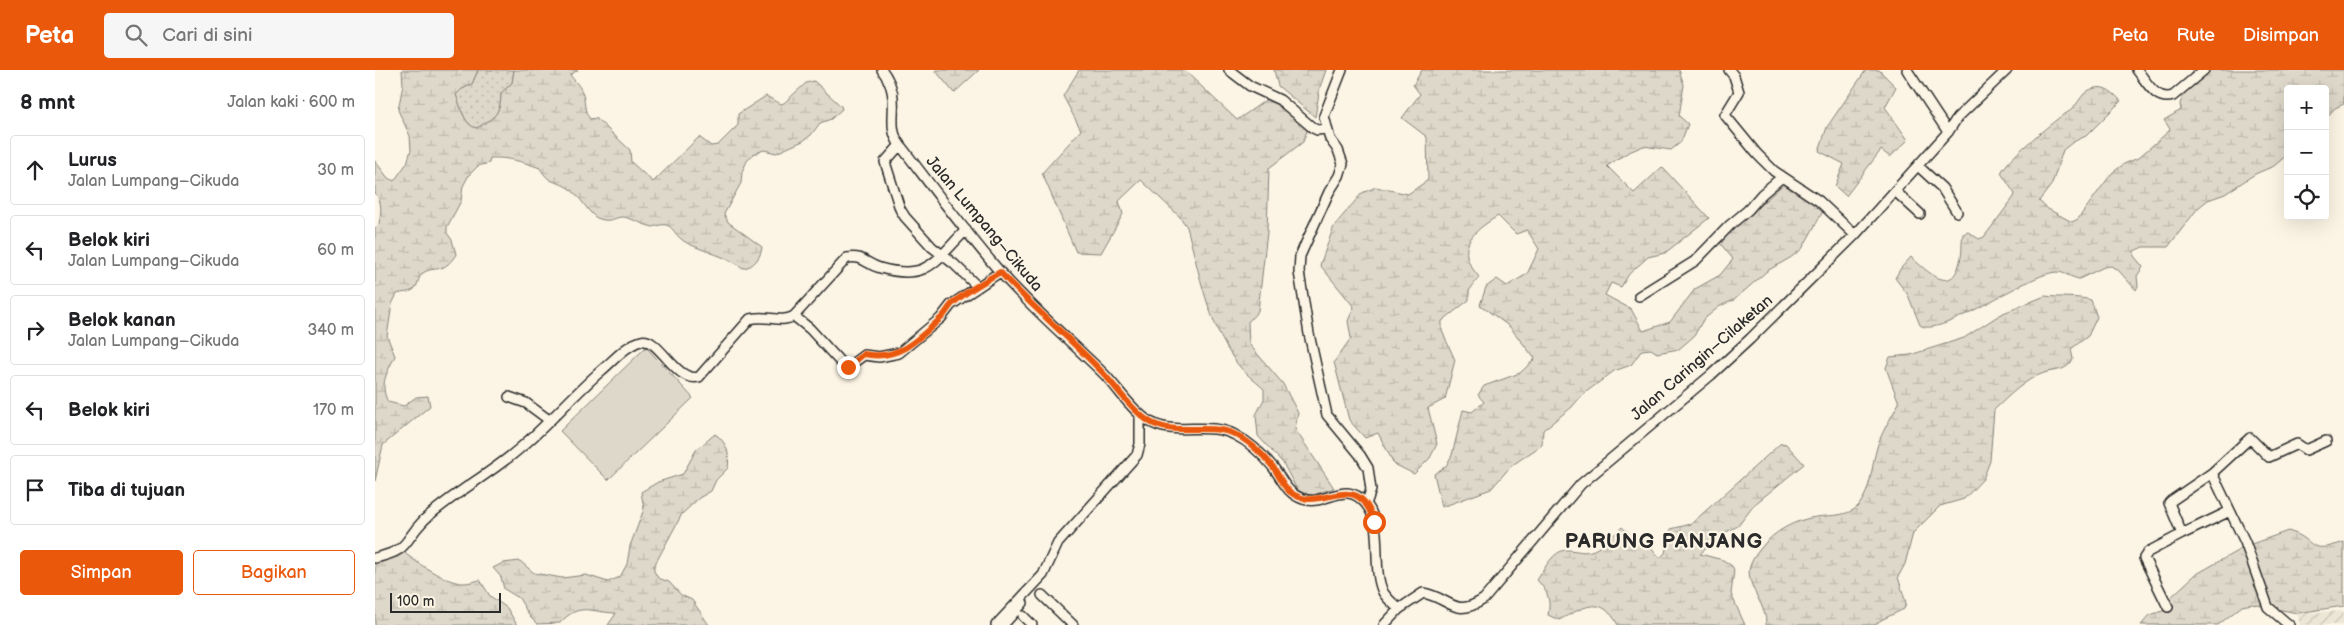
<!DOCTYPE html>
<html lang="id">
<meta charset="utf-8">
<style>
:root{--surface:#fff;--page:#f6f6f6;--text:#202124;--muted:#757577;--line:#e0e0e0;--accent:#ea580c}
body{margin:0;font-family:"Balsamiq Sans",sans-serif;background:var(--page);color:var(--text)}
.controls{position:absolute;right:15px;top:15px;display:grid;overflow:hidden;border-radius:5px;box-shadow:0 5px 20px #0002}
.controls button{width:45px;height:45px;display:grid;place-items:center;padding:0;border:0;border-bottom:1px solid var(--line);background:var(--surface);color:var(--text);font:25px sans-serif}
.scale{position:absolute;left:15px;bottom:12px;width:111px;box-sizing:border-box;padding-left:5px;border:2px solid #2b2b2b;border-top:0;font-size:14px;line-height:18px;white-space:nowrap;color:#2b2b2b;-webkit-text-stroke:4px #fcf5e5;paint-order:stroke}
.stop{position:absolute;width:15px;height:15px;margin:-11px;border:4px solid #ea580c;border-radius:50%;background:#fff}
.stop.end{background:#ea580c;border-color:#fff;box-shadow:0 1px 5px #0008}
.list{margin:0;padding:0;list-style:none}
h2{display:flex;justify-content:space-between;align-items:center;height:65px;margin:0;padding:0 20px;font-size:21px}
h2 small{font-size:16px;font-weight:400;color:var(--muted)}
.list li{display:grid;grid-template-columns:32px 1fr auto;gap:15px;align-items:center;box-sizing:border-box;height:70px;margin:0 10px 10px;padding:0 10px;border:1px solid var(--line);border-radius:5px}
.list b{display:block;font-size:19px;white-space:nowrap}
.list p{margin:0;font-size:16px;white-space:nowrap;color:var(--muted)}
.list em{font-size:16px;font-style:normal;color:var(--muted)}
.actions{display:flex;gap:10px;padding:15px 20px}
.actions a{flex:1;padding:11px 0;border:1px solid var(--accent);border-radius:5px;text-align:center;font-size:18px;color:var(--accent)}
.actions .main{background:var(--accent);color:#fff}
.icon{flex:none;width:28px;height:28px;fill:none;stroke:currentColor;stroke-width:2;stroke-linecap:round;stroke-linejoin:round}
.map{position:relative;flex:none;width:1969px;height:555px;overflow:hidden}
header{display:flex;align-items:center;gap:30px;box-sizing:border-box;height:70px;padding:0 25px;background:var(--accent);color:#fff}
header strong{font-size:24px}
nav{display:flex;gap:28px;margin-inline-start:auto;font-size:18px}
.search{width:350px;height:45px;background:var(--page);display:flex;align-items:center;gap:12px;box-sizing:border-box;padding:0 18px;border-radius:5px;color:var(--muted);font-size:19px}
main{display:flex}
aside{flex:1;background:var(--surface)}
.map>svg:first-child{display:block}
</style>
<header>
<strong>Peta</strong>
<div class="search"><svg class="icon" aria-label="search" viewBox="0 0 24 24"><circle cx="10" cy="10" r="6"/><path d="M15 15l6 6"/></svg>Cari di sini</div>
<nav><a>Peta</a><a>Rute</a><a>Disimpan</a></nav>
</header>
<main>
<aside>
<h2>8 mnt<small>Jalan kaki · 600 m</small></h2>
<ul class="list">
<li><svg class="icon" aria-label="ahead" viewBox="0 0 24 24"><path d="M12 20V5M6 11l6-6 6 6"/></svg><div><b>Lurus</b><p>Jalan Lumpang–Cikuda</p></div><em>30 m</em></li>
<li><svg class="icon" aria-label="left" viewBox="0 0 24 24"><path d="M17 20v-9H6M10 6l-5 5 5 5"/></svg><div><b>Belok kiri</b><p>Jalan Lumpang–Cikuda</p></div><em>60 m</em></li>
<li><svg class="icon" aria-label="right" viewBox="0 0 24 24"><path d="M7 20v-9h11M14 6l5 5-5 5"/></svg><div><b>Belok kanan</b><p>Jalan Lumpang–Cikuda</p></div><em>340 m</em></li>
<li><svg class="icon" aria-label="left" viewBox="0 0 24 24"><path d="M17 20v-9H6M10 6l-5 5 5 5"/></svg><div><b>Belok kiri</b></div><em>170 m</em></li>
<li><svg class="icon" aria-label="arrive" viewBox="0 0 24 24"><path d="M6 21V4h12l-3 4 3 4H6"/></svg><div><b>Tiba di tujuan</b></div></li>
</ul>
<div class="actions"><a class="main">Simpan</a><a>Bagikan</a></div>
</aside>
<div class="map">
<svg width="1969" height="555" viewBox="0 0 1969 555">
<defs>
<pattern id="industrial-furrows" width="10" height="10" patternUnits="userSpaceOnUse" patternTransform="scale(1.25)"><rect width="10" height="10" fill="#ece6d7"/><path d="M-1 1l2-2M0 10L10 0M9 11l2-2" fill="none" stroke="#cbc5b9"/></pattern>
<pattern id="grass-dots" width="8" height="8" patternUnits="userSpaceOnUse" patternTransform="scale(1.25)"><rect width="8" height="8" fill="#ded8ca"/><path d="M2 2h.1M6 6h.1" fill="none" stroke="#bfbaae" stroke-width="1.8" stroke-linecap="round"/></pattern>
<pattern id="wetland-marsh" width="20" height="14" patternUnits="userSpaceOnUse" patternTransform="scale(1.25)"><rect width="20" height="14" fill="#ded8ca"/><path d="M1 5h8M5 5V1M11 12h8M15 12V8" fill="none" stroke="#bfbaae"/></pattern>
</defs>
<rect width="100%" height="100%" fill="#fcf5e5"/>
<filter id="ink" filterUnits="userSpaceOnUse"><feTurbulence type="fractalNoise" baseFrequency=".02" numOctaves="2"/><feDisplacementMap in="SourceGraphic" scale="10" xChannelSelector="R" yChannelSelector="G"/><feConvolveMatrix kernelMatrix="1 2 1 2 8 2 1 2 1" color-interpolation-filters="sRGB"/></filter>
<g filter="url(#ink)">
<path fill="url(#industrial-furrows)" d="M1969,541V555H1925L1922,543Z"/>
<path fill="url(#grass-dots)" stroke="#84827a" d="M103,0H139L137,13L126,23C126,44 119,48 102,58C89,56 86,37 81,25L87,19L97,14Z"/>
<path fill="url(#wetland-marsh)" stroke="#84827a" d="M27,0H103L97,14L87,19L81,25C86,37 89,56 102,58C119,48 126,44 126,23L137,13L139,0H203L195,5C199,10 205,16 207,22C211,32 208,40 215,49L221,48L255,80L256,92L278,112L324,67L336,76L343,75L363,55V44L391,26L406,34L409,33L431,13L439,11L466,36L467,39L456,49L445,53L436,65L428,71L401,83L389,80L378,84L372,91L367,102L366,113L349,144L353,152L387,177C386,187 379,197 368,198C356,188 328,181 312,173C295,164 300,149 278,157C268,155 259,149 249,147C240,146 237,154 222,148C214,144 205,126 196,120C182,109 175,116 165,98C149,92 132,87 115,88L114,93L103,96L94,105L88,116L86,131L72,157V163L77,170L81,184L80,186C67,205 60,195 48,203C42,208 44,216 38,220C34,223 27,222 22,224L17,234L12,266L20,286C12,303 4,314 13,332L29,336L41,327L53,326L55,336L8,375L0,411V158L4,154C6,143 8,132 0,123V91L13,108L19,111L32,93L36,80L35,66L23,40L28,15Z
M560,0H604L579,23Z
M704,0H809L862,50L898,25L934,54L928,72L894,98L892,162L883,241L873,252L874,274L908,314L923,343L920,359L959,418L938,425L928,424L921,418L908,393L883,366L881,345L889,329V319C880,311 868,302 861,292C833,254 824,202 812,157L805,147L766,110L744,131L748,144L726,183L701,182L667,103L706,60L688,26Z
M899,0H951L945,17L940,47L903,16Z
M1047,0H1304L1309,15L1304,46L1313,54L1306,72L1296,80L1268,76L1252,83L1232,96L1259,123L1287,97L1334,148L1290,183L1273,187L1254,204L1246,217L1236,213L1230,225L1256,239L1268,261L1295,252L1320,219L1345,205L1358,189L1344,172L1412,111L1452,134L1427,179L1415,188L1392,201L1359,230L1345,236L1328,250L1319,266L1304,279L1282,283L1276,279L1267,280L1256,295L1239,301L1207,325L1197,337L1168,360L1167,375L1136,396L1116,419L1067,437L1059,404L1071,396L1077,385L1088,340L1097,342L1109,332L1103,325L1109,316L1145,303L1160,289L1135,257L1105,235L1111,217L1122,209L1132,216L1152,204L1164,179L1152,160L1141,164L1123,146C1108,155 1086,169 1093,190C1095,196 1100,202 1104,207L1094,221V230L1067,251V261L1080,290L1070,329L1053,338L1062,374L1055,388L1039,404L1019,394L1003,363L990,368L974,350L959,292L976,268L973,251L979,237L945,195L959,156L987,123L1001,117L1033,124L1053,110L1052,67L1027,48L1045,24L1038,15Z
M1491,0H1504L1521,17L1510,37L1533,70L1515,87L1506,80L1471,126L1460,116L1469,94L1444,81L1452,57Z
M1817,0H1969V34L1960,38L1950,49V19H1913V84L1899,96L1880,104L1850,124L1833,130L1823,138L1793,177H1768L1759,181V186L1768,197L1762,206L1763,216L1761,220L1744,201L1736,196L1729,197L1704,209C1697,208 1689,202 1682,202C1652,203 1565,270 1545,255L1533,225L1520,208L1526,198L1536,187C1551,200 1577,228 1585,191C1588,182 1586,173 1588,164L1593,162L1604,169L1609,167L1639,127L1640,124L1626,103C1633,88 1671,58 1685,47C1689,44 1695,42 1698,38C1706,30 1707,21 1720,18C1730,15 1740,24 1746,31L1711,66L1698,72L1688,80L1677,114L1664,131L1673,139L1697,152L1703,149L1737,103L1749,94L1763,88L1794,61L1795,59L1789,50L1806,40L1805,34Z
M1670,226C1685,228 1701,226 1716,230L1722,247L1713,266L1696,279L1698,289C1691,302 1682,299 1669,303C1650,309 1633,327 1619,340L1615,391L1608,409L1589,429L1565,436L1538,463L1530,494L1523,507L1531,533L1529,539L1506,550L1500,555H1391C1392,535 1374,521 1374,501C1375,493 1380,485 1386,478C1399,461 1420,450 1441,447C1455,445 1474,447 1484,435C1496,419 1496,400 1501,381C1505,364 1516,348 1524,333L1511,298L1515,287L1535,285L1589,268L1626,244Z
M340,364C352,372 355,384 353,398L341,410L336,421L324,428L307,444L279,496V501L283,508L294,512L306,525L317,530L334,555H233L240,545V543C215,542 204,532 185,553L162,554L155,547L144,528L129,519L126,507L118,498L128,493L145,491L159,503L187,508L211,505L233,512L245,507L252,494L255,476L269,439L266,422L283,412L308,404L321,380Z
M1406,373L1411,374L1429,394L1380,434L1363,456L1347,464L1325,484L1348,490L1357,496L1359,500L1356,524L1370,555H1243C1226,523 1208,538 1184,550L1173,545C1176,529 1173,522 1162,510C1169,500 1178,480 1192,480C1202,480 1209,484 1219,480C1230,475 1238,465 1247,457L1263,472L1270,470L1285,488L1290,483L1296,459L1316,454Z
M1913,461C1943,469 1930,486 1969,472V536L1922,543L1877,534L1867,536L1843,555H1766L1775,545L1797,538L1796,527L1820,505L1871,476Z
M26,480C39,491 72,514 89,513C94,513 100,511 105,510L115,526L132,538L142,555H0V484Z"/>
<path fill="#ded8ca" stroke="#84827a" d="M271,277L318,328L233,410L185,361Z"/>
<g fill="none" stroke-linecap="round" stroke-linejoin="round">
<defs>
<path id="minor" d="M507,0C530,31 508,52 525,75C558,118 590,162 626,203C657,238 692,268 726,301C742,316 754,338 772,350C798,368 833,350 860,365C874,372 888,385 898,397C908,410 911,423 928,429C951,437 970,408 991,434C1009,455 996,497 1008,522C1012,529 1019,534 1024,539L1009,555
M854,0L875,16L905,30L938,58L942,60L951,59
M967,0L949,46L955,69L963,80L968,94L964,106L954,122L925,186L924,202L934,264L952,345L985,385L993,398L996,420L991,434
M1354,0L1359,6L1364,22L1350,45L1382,84L1399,101L1444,131L1480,165
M1532,0L1573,62
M1762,0C1772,12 1781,32 1798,26L1829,0
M525,75L510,92L525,139L530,147L557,177L579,194L603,217
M1543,96L1567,118L1582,142
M1520,121L1545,144
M1264,226L1320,191L1355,155L1373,140L1387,124L1407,107
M419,246L435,259L468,295L473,297L489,285L504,287L524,283L566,248L576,235L625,202
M134,327L151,333L174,350
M1837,403L1870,472L1893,537L1914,555
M1807,464L1855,441
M0,488C36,480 27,472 49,450C78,423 114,405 144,379C173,355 198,325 227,300C238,291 251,275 266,271C284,266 300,313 324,307L375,249C390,244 406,254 419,246L472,188C489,185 490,194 505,198C553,211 559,192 591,160
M667,525L698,555
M1793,537L1769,488L1773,482L1807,464L1794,433L1796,431L1837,403L1875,368L1894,387L1922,374L1931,380L1951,371
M1024,539L1048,523C1076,528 1079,549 1109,529L1206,414L1336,305L1375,269L1480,165L1573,62L1582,48L1632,0
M648,546L657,555
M621,555L668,505L683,473L762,385L765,374V344
M628,555L648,533"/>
</defs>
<use href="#minor" stroke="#2b2b2b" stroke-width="12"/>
<use href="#minor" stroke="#fcf5e5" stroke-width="9"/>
</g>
</g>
<g fill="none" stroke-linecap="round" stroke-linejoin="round" filter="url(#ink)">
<path stroke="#ea580c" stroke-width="6" d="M473,297L489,284C522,291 542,271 565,249C570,245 573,238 577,234C591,221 609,212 625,202C657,237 695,268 728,303C742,318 755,338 772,350C796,367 830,353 857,363C872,369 888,384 898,397C904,405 907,415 915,422C945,446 982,395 999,452"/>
</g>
<g text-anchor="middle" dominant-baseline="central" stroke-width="4.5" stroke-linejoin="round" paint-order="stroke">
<g font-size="16" fill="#2b2b2b" stroke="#fcf5e5">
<text transform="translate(609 154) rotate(50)">Jalan Lumpang–Cikuda</text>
<text transform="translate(1327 288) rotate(-41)">Jalan Caringin–Cilaketan</text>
</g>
<g font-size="21" font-weight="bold" letter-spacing="1" fill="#2b2b2b" stroke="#fcf5e5">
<text x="1289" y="471">PARUNG PANJANG</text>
</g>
</g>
</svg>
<div class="controls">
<button>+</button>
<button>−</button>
<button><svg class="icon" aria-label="locate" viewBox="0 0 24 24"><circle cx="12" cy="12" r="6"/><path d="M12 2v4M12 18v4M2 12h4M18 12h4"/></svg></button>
</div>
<div class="scale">100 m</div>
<div class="stop" style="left:999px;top:452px"></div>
<div class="stop end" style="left:473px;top:297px"></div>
</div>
</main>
